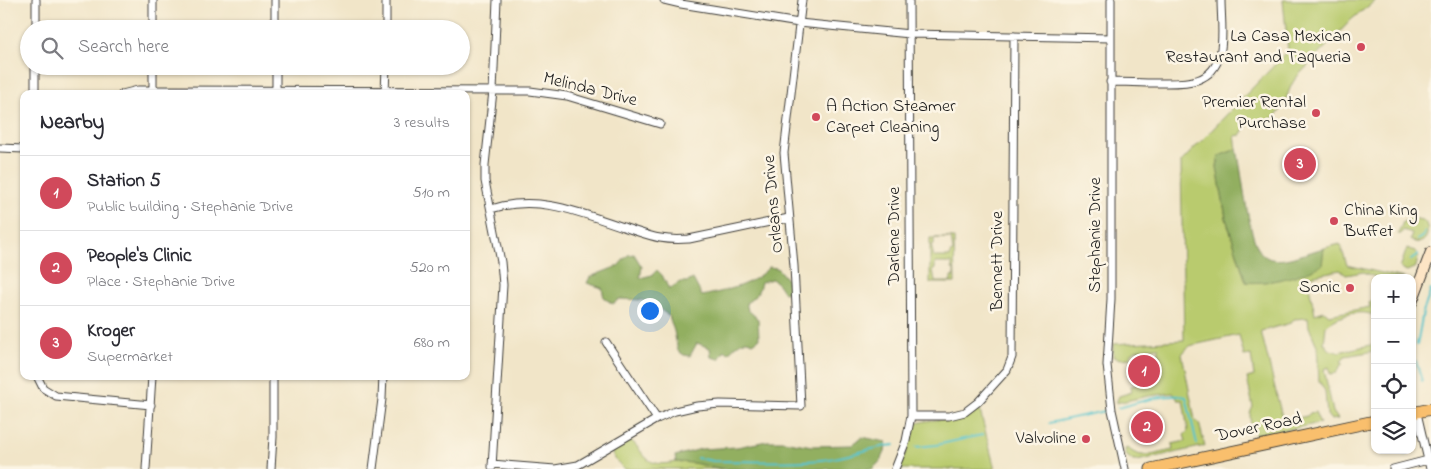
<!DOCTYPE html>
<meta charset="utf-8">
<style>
:root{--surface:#fff;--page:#f2f2f3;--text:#2b2b33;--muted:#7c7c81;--line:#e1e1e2;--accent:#d1495b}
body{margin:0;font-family:"Indie Flower",sans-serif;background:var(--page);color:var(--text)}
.controls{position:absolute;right:15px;bottom:15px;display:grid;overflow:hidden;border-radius:10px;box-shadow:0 1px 4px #0004}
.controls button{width:45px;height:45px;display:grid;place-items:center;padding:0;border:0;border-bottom:1px solid var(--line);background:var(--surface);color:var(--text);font:25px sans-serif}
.you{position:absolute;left:649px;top:310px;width:18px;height:18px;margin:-12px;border:4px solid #fff;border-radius:50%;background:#1a73e8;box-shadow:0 0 0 8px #1a73e833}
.badge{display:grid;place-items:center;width:32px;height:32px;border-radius:50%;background:var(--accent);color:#fff;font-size:16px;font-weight:700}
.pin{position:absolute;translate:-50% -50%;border:2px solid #fff;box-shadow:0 1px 5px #0006}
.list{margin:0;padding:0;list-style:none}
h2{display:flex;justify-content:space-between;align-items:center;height:65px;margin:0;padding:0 20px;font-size:21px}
h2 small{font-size:16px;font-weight:400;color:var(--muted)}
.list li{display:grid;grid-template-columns:32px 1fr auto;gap:15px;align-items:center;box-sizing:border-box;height:75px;padding:0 20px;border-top:1px solid var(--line)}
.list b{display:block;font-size:19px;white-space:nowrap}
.list p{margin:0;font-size:16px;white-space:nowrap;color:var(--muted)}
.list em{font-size:16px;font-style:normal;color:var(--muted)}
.icon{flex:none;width:28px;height:28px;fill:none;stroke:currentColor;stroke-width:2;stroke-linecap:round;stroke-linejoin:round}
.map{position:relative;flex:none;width:1431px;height:469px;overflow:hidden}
.search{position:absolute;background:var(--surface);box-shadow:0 1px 4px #0004;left:20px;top:20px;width:450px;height:55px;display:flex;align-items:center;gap:12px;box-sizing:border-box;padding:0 18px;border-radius:28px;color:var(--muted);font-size:19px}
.panel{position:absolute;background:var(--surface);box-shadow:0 1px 4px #0004;left:20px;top:90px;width:450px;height:290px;border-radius:10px}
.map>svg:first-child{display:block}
</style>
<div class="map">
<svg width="1431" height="469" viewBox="0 0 1431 469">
<rect width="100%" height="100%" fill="#fcf5e5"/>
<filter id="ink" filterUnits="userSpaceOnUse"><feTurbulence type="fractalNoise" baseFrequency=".02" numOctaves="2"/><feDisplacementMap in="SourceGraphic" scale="10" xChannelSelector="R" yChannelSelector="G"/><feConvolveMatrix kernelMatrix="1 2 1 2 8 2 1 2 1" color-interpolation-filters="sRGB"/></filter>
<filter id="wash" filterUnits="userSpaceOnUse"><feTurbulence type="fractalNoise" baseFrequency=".0096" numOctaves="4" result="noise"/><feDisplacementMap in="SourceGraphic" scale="20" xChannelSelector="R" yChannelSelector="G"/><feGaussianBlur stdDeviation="1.12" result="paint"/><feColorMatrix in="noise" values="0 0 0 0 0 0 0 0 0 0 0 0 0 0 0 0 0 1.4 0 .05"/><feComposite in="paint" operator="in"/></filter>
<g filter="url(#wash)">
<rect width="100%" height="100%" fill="#f1e5c8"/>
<path fill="#b9cb6e" stroke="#6a7445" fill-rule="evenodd" d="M1283,0H1376L1352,19L1295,79C1286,92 1287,107 1274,117C1263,125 1246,118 1241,135L1235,136L1237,149L1219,156L1217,166L1226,218L1246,282L1271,281L1321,265L1324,248L1340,244L1347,265L1404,278H1378L1363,272L1346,275L1340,270L1310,276L1314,281L1308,282L1315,314L1324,311L1329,315L1370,307L1369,303L1375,298V316C1360,308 1337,316 1326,326L1324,343L1330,350L1338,352L1375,344V351L1345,356L1341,361L1343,362L1336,373L1330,374L1329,367L1324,369L1333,412L1338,419L1331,420L1327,415L1325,391L1319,381L1317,346L1309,327L1308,318L1294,319L1291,323L1261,331L1283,421L1307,416L1310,413L1315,412L1320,423L1257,436C1251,429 1247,415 1253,407L1247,378L1254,376L1251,355L1244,356L1239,335L1189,346L1182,354L1195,420L1199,423L1205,446L1137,461H1133L1126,455L1125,449L1128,448C1141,461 1157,453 1173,450L1172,444L1186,441L1184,435L1188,431L1183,400H1178L1173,393L1148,396L1116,403L1119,396L1132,392L1131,386L1155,380L1151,360L1160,358L1158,347L1136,350L1131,354V358L1121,359L1113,357V344L1184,340L1181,162L1288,51Z
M1411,218C1415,219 1421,219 1424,221C1431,227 1428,250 1410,240L1412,233L1403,230L1401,234H1398L1403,222Z
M930,238H954L955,283H930ZM934,238H951L953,252L950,253V257H934L931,245H934ZM935,263H952V269H954V277H951V282H935L933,270L935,269Z
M1407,248L1415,251L1418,257L1416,267L1407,271L1400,268Z
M979,407L995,469H899L908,448L915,424C938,415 956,426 979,407Z
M630,440C640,446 643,461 656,463C664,465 672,462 680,462C695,462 709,465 723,469H624L617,462L611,452Z"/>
<path fill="#92af61" stroke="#57663e" d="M1237,149C1242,172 1248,234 1259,250C1261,254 1267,258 1271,259C1284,263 1311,251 1324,248L1322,265C1305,275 1266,285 1246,282L1226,218L1217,167L1219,156Z
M634,254L642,267L640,278L652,275L657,270L662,275L669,289L680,282H687L693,279L702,296C725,291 753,285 769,267L777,268L792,285L793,291L784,293L778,284L772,279L761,282C759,292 755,298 746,303L748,310L758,319L759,339L753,343C741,337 737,346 728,353L725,350L719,359L711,357L710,348L697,343L690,356L684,355L678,351L674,331L669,316L654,305L642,300L619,299L613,304L604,298L602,288L587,283L590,277L618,266L628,255Z
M862,437L886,442C886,454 882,461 872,469H723L693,463L676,462L675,456L701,449L737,447L767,441H783L812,446L852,445Z"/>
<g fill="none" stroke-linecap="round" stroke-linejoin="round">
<path stroke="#56c4cb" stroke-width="2" d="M1417,240L1423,236L1425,232
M1411,260L1418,255
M1417,345L1423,312L1431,290
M1416,361L1422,381
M1118,408C1136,403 1169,392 1186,397L1197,444
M1049,423L1105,411
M916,447L936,445L982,435
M1403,450L1405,455
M697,458L713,461C749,461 785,463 821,460C846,458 870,447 895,445"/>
</g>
</g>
<g filter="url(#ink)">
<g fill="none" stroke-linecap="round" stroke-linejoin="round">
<defs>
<path id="minor" d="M275,0V29
M664,0L681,4L799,23L910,34L1111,38
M1111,0V299L1107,365L1112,410L1125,469
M36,29V0
M153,29V0
M386,29V0
M153,66V93
M276,66V93
M1110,82C1126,82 1141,83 1157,83C1183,83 1212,86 1220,54C1224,39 1221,16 1221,0
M385,93L386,66
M35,94V66
M122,94L138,90L530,91L567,96L660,124
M0,148L24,149
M491,209C539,194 581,213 626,228C651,236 661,241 689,239L789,218
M606,342L657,419
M37,376L43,388L56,396L151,405
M1417,413L1430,469
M911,416H949L965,412L978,402L1007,370L1012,357L1014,36
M492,464L555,469L578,465L657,419L675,411L697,406L720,404L801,406L794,266L784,153L802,0
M492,467L503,285L501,262L485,181V165L493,91L497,0
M146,469L152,376
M271,469L273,437V376
M373,469L382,399L383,376
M895,469L906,441L911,416L909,0
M1393,469L1428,460"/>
<path id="secondary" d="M1412,302L1431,252"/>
<path id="primary" d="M1412,413L1431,409
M1151,469L1375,421"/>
</defs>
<use href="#minor" stroke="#3c3a36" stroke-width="9"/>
<use href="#secondary" stroke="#3c3a36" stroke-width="12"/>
<use href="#primary" stroke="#3c3a36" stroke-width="13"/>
<use href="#minor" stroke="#fff" stroke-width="7"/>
<use href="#secondary" stroke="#fde5c5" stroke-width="10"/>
<use href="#primary" stroke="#f9bf6d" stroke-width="11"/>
</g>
</g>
<g fill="#d1495b" stroke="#fcf5e5" stroke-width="2">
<circle cx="1361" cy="47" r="5"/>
<circle cx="1316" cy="113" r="5"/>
<circle cx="816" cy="117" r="5"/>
<circle cx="1334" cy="221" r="5"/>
<circle cx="1350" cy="288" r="5"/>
<circle cx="1086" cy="439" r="5"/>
</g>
<g text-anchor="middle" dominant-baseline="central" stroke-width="5" stroke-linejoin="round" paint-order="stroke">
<g font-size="18" fill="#1c1c1c" stroke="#fcf5e5" text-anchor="end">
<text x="1351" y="37">La Casa Mexican<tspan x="1351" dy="21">Restaurant and Taqueria</tspan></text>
<text x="1306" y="103">Premier Rental<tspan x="1306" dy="21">Purchase</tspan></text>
<text x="826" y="107" text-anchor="start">A Action Steamer<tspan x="826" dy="21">Carpet Cleaning</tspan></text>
<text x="1344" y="211" text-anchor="start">China King<tspan x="1344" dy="21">Buffet</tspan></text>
<text x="1340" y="288">Sonic</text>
<text x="1076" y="439">Valvoline</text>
</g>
<g font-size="18" fill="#1c1c1c" stroke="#fcf5e5">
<text transform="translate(590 90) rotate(14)">Melinda Drive</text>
<text transform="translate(774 204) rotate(-95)">Orleans Drive</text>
<text transform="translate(1096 235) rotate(-90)">Stephanie Drive</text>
<text transform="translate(895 236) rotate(-90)">Darlene Drive</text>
<text transform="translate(998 261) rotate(-90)">Bennett Drive</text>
<text transform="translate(1259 428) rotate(-12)">Dover Road</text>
</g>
</g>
</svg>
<div class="controls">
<button>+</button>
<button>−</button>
<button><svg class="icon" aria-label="locate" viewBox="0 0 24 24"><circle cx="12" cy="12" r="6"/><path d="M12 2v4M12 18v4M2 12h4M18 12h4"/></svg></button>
<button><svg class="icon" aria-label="layers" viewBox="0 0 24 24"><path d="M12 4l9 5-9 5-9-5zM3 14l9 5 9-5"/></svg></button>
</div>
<div class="you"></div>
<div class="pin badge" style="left:1144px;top:371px">1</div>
<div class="pin badge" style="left:1147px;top:427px">2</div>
<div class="pin badge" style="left:1300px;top:164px">3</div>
<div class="search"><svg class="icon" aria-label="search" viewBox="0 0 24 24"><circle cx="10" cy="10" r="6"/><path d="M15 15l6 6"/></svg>Search here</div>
<section class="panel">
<h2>Nearby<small>3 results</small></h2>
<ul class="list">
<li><span class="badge">1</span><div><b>Station 5</b><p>Public building · Stephanie Drive</p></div><em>510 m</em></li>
<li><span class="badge">2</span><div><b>People's Clinic</b><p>Place · Stephanie Drive</p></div><em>520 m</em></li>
<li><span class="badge">3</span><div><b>Kroger</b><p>Supermarket</p></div><em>680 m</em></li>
</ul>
</section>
</div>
